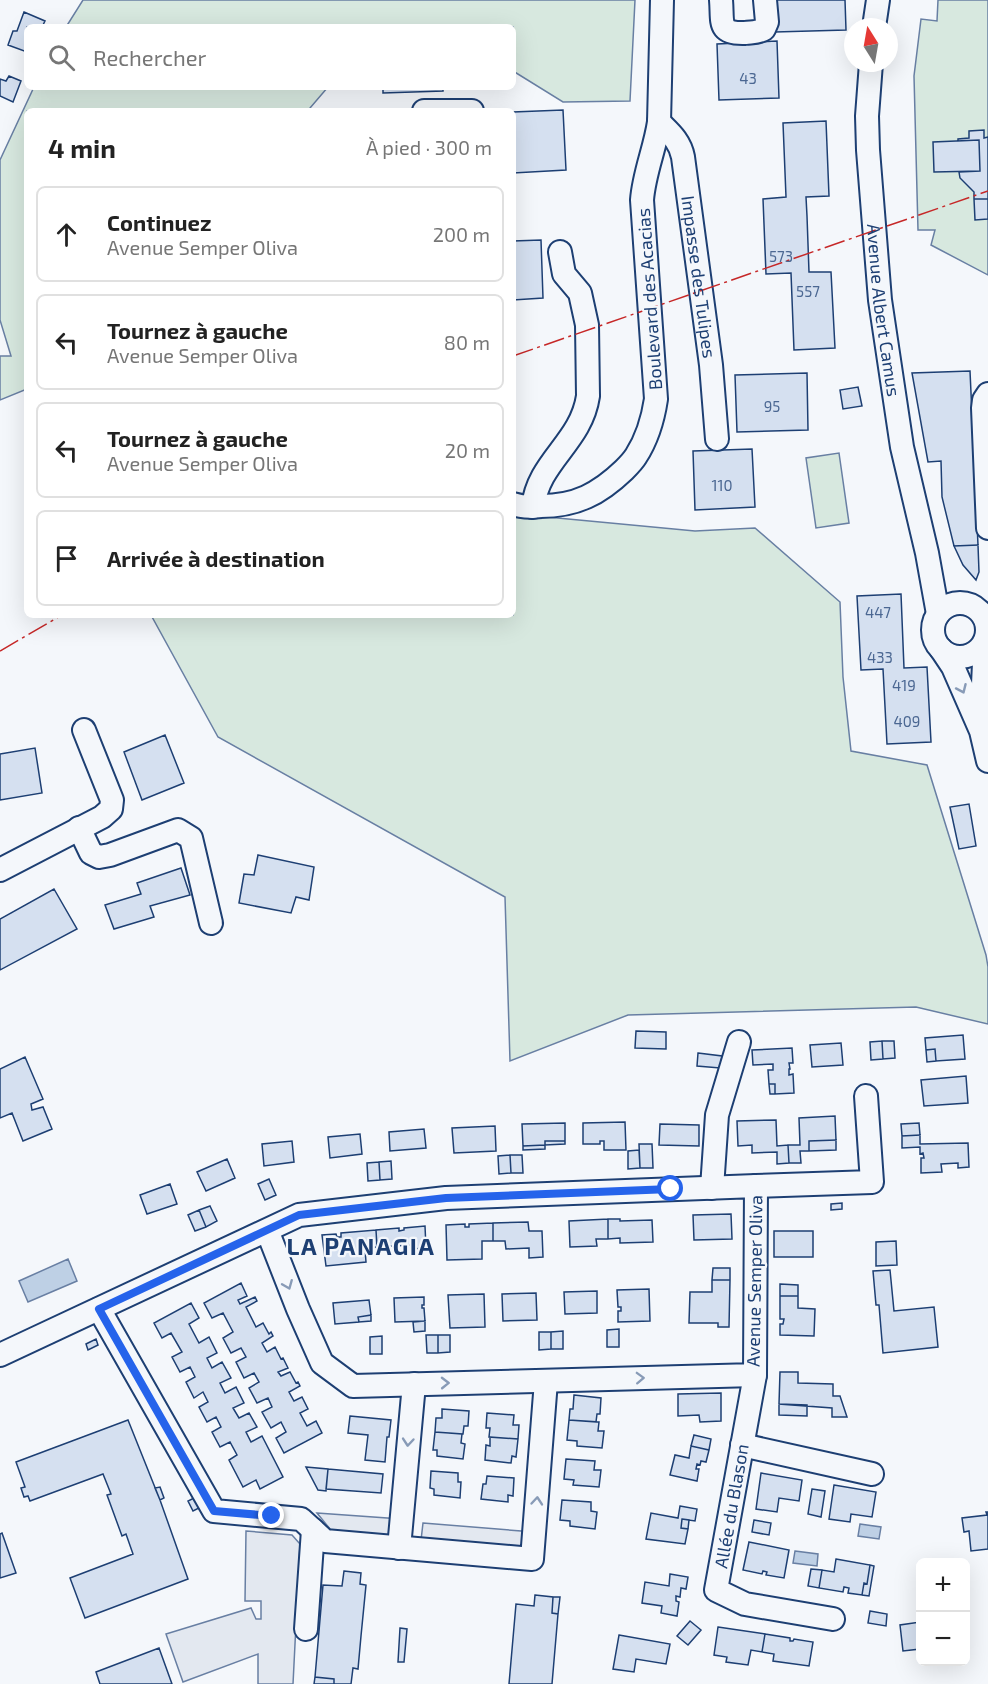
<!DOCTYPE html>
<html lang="fr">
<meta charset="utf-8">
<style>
:root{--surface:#fff;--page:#f6f6f6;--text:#222;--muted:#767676;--line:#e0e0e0}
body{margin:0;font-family:"Exo 2",sans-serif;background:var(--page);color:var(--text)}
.controls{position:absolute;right:18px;bottom:18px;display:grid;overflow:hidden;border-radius:9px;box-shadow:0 6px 24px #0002}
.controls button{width:54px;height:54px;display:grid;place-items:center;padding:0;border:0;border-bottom:2px solid var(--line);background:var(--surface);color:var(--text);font:30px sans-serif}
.compass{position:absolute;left:844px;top:18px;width:54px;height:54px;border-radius:50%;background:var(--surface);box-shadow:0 6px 24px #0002;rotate:349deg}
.stop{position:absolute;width:18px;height:18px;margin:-14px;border:4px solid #2563eb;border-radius:50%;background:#fff}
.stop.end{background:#2563eb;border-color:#fff;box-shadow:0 2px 6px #0008}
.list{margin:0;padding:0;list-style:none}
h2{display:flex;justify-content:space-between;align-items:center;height:78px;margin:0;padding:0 24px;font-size:26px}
h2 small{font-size:20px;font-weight:400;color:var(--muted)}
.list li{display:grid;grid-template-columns:39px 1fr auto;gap:18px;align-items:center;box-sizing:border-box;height:96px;margin:0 12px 12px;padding:0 12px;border:2px solid var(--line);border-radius:9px}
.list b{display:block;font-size:22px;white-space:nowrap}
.list p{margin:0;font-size:20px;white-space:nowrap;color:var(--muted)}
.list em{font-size:20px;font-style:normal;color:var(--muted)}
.icon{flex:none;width:33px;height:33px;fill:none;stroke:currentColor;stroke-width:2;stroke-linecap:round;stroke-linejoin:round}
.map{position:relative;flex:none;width:988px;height:1684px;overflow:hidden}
.search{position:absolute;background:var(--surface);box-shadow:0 6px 24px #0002;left:24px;top:24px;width:492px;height:66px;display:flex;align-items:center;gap:15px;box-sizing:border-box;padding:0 21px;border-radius:9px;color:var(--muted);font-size:22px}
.panel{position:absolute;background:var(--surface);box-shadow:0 6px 24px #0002;left:24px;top:108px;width:492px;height:510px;border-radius:9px}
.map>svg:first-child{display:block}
</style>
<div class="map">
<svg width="988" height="1684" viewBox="0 0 988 1684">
<rect width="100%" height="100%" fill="#f4f7fb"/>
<path fill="#d7e8df" stroke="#687fa3" stroke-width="1.5" d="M83,0H635L630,101L563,102L513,71V27H66Z
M938,0H988V275L931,245L935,230H918L914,76L921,19L937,21Z
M34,87H328L310,108V111H27V389L0,400V356H11L0,320V160Z
M839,453L849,523L816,528L806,458Z
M513,511L547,517L695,531L755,528L840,602L843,677L851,751L927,765L986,955L988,967V1024L916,1007L628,1015L510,1061L505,897L218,737L151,615H513Z"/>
<path fill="#e3e8f0" stroke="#687fa3" stroke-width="1.5" d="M317,1513L401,1519L399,1548L325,1541L330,1529Z
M423,1523L534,1532L532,1559L420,1549Z
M246,1531L292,1535L300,1544L293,1684H258V1654L183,1682L166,1634L251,1608L256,1619H261V1601H245Z"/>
<path fill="#bed0e5" stroke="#687fa3" stroke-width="1.5" d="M68,1259L77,1281L28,1302L19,1281Z
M860,1524L881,1527L879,1539L858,1536Z
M795,1551L818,1554L817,1566L793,1563Z"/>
<path fill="#d5e0f0" stroke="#1d3f73" stroke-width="1.5" d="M774,0H845L846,30L775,32Z
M24,12L45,21L42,27H27V52L8,45L13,31H17Z
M777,41L779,98L719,100L717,44Z
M9,76L21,81L13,102L0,96V79L6,81Z
M383,87H443V91L383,93Z
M563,110L566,170L513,173V112Z
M826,121L829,196L806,197L807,216L809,272H831L835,348L794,350L791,273L766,274L763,199L786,197L783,123Z
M984,130V138L988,137V199H974V192L960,178L959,172L980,171L979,140L958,141V139L969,138V131Z
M979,140L980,171L934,172L933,142Z
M974,199H988V219L975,220Z
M541,240L543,298L513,300V241Z
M970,371L978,545L954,546L942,497L941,461L928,462L912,373Z
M807,373L808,430L737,432L735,375Z
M858,387L862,406L843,409L840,390Z
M752,449L755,507L695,510L693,451Z
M978,545L979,572L976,580L963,565L954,546Z
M901,594L904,668L927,667L931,742L887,744L883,669L861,670L857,596Z
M165,735L184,783L142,800L124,752Z
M35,748L42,793L0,800V754Z
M969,804L976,846L959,849L950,807Z
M258,855L314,867L309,900L296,897L291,913L239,903L244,874L254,875Z
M181,868L190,895L150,906L154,917L114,929L105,905L141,894L137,883Z
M54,889L77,929L0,970V919Z
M636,1031L666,1032V1049L635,1048Z
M963,1035L965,1059L936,1061L935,1049L926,1050L925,1038Z
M882,1041L883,1059L871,1060L870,1042Z
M882,1041H894L895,1058L883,1059Z
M841,1043L843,1065L812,1067L810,1045Z
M792,1048L793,1063H789L790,1069H789V1075L793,1074L794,1093L775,1094V1084H769L768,1070H773V1064L753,1065L752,1050Z
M935,1049L936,1061L927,1062L926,1050Z
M698,1053L722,1056L720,1068L697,1066Z
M25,1057L43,1099L31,1104L32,1110L43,1107L52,1129L23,1141L12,1113L0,1118V1069Z
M966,1076L968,1103L924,1106L921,1080Z
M769,1084H775V1094H770Z
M835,1116L836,1140L809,1141V1151H800L801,1163H789L788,1145H800L799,1118Z
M776,1120L777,1146L788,1145L789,1163L777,1164V1152L752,1153V1145L738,1146L737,1121Z
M625,1122L626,1150H604V1141H600V1144H583V1123Z
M565,1123V1141H545V1145L523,1146L522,1124Z
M919,1123L920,1135L902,1136L901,1124Z
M660,1124L699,1125V1146L659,1145Z
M495,1126L496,1151L454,1153L452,1128Z
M424,1129L426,1148L390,1151L389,1132Z
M360,1134L362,1154L330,1158L328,1137Z
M920,1135V1144L968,1143L969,1167L958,1168V1163L941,1164L942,1172L921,1173V1158H924L923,1153L920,1154V1147L902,1148V1136Z
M836,1140V1150L809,1151V1141Z
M292,1141L294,1162L264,1166L262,1144Z
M545,1141H565V1144L545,1145Z
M639,1144H652L653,1168H640Z
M545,1145V1149L523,1150V1146Z
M639,1150L640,1168L628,1169V1151Z
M510,1155L511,1173L499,1174L498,1156Z
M510,1155H522L523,1173H511Z
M227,1159L235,1178L206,1191L197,1172Z
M391,1161L392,1179L380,1180L379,1162Z
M379,1162L380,1180L368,1181L367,1163Z
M269,1179L276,1195L265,1200L258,1184Z
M170,1184L177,1204L147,1214L140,1195Z
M842,1203V1209L831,1210V1204Z
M210,1206L217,1221L206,1227L199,1210Z
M199,1210L206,1227L195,1231L188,1215Z
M731,1214L732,1239L694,1240L693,1215Z
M608,1219V1239H596L597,1246L570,1247L569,1221Z
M608,1219H620V1221L652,1220L653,1242L620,1243V1238L608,1239Z
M528,1222L529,1231H542L543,1257L529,1258V1248L506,1249L505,1241H493V1223Z
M493,1223V1241H482V1259L447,1260L446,1225L465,1224V1227H469V1224Z
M425,1226L426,1248L412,1249L411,1245L377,1247L376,1230L399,1228V1231L404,1230V1228Z
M376,1230L377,1247L365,1249L366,1262L326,1266L322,1235L336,1234L337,1237H341V1233Z
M774,1231H813V1257H774Z
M896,1241L897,1265L876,1266V1242Z
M713,1268H730V1280H712Z
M890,1270L894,1311L934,1307L938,1347L883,1353L879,1305H876L873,1271Z
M712,1280H730L729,1327H718V1323H689L690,1292H712Z
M241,1283L247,1296L238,1300L240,1304L255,1297L257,1301L246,1307L256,1327L263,1323L269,1334L271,1332L273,1336L262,1343L267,1352L275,1347L281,1359L283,1358L288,1368L278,1372L281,1376L290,1372L296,1383L298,1382L300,1386L289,1392L294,1401L302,1397L308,1409L300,1413L307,1426L316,1421L322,1433L284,1453L276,1438L286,1432L281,1422L271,1428L262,1412L272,1407L268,1398L257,1403L249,1388L259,1382L254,1373L244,1378L236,1362L246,1357L241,1348L231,1353L223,1338L233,1332L223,1313L212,1318L204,1303Z
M780,1284L798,1285V1296H780Z
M649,1289L650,1321L618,1322V1311H621V1307H618L617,1290Z
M597,1291V1313L565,1314L564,1292Z
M536,1293L537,1320L503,1321L502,1294Z
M484,1294L485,1327L450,1328L448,1295Z
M780,1296H798V1308L815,1309L814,1336L780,1335V1324H783L784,1319H780Z
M424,1297V1305H422V1308H424L425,1321L395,1322L394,1298Z
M369,1300L371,1315L358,1317L359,1322L335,1324L333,1303Z
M191,1303L199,1318L189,1324L199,1343L209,1337L217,1353L207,1358L212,1368L222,1362L231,1378L220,1383L225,1393L236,1387L244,1403L233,1408L239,1418L249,1413L257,1427L246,1432L251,1442L262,1436L283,1477L260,1489L256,1480L243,1487L229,1460L237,1455L230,1442L220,1447L212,1432L221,1427L216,1417L207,1422L199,1407L208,1402L203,1392L194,1398L186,1382L195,1377L190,1367L180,1372L172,1357L182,1352L171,1333L162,1338L154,1323Z
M371,1315V1321L359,1322L358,1317Z
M425,1321V1331L414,1332L413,1322Z
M619,1329V1347H607V1330Z
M563,1331V1349H551V1332Z
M539,1332H551V1349L539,1350Z
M426,1335H438V1353H427Z
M438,1335H450V1352L438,1353Z
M382,1336V1354H370V1337Z
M96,1339L98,1345L88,1350L86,1344Z
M780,1372H798V1383L833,1384V1396H840L847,1417H832V1408L779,1404Z
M721,1393V1421L700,1422L699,1415L678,1416V1394Z
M574,1395L601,1398L600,1414H597L596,1422L569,1420L570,1409H573Z
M779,1404L807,1405V1416L779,1415Z
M442,1409L469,1411L468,1426H464L463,1434L435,1432L436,1418H442Z
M487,1413L514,1415L513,1425H519L518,1439L489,1437L490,1428H486Z
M350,1416L391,1420L389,1437H387L385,1462L365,1460L368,1435L348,1433Z
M128,1420L160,1500L188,1579L85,1618L70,1578L133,1554L126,1534L122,1536L107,1495L111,1494L103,1474L30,1501L28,1496L24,1497L21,1488L25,1487L16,1462Z
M569,1420L599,1422L598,1431H604L602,1448L577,1446V1441L567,1440Z
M435,1432L462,1434L461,1443L465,1444L463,1459L437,1456V1450H433Z
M694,1435L711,1439L709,1450L691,1446Z
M490,1437L518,1439L516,1457L512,1456L511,1463L485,1460L486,1445L490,1446Z
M691,1446L709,1450L706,1462L701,1461L700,1465L697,1464L696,1469H699L697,1481L670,1475L675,1455L689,1458Z
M566,1459L595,1461L594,1470H601L599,1487L573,1485L574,1480L564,1479Z
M306,1467L328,1469L326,1491L318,1490Z
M328,1469L383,1474L381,1493L326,1489Z
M431,1471L458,1473V1482H461L460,1498L434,1495V1489L430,1488Z
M761,1473L802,1480L799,1501L779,1498L777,1512L756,1509Z
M487,1476L514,1478L513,1496L508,1495V1502L481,1499L483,1484H486Z
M834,1485L876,1492L872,1517L851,1514L850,1522L829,1519Z
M160,1487L164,1498L160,1500L155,1488Z
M812,1489L825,1491L821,1517L808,1514Z
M194,1498L199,1508L193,1511L188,1501Z
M562,1500L591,1502V1511L597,1512L595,1529L570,1526V1521L560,1520Z
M680,1506L697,1509L695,1521L682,1519L681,1528L688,1529L685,1544L646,1539L651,1513L678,1518Z
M986,1512H988V1549L971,1551L969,1531L964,1532L962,1518L987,1515Z
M682,1519L689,1520L688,1529L681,1528Z
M754,1520L771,1523L769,1535L752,1532Z
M2,1533L16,1573L0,1578V1534Z
M749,1542L789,1550L784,1578L766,1575L767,1572L763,1571L762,1574L743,1570Z
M836,1559L870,1565L867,1584L864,1583L862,1595L848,1593L849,1588L844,1587L843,1592L819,1588L822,1570L834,1572Z
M870,1565L874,1566L869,1596L862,1595L864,1583L867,1584Z
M811,1569L822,1570L819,1588L808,1586Z
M344,1571L361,1573L360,1584L366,1585L361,1636L358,1669L353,1668L351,1684H334V1679L315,1677L323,1585L342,1586Z
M670,1574L688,1577L686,1589L681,1588L680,1597L676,1596V1601L679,1602L677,1616L661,1613L662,1606L642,1603L645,1582L669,1586Z
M535,1595L553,1597L552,1613L558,1614L552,1684H509L516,1604L534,1606Z
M553,1597H560L558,1614L552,1613Z
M870,1611L887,1614L886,1626L868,1623Z
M690,1621L701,1630L688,1645L677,1636Z
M920,1622V1649L903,1651L900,1625Z
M718,1627L765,1634L762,1652L751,1650L748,1665L726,1662L727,1657L714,1655Z
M400,1628L407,1629L404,1662H398Z
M765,1634L790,1638V1641H793L794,1639L813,1642L809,1666L773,1661L774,1654L762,1652Z
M619,1635L670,1644L666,1664L636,1659L634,1672L613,1669Z
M159,1648L172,1684H100L96,1672Z
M315,1677L334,1679V1684H314Z"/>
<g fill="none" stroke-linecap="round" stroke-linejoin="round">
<defs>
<g id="minor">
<path d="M721,0C723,22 717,34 745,33C752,32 758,33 764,29L767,22L765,0"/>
<path d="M874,27L878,0"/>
<path id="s1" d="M871,63L867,116L868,150L880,300L902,447L927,553L938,614"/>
<path d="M424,111H472"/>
<path id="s2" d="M659,122C670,133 680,141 683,157L711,365L717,439"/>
<path d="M988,394L984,400L983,408L988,528"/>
<path d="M513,504C521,507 532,507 541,506C576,506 599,494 624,470C628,466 633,461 636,456C647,439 653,419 656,399L642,200C644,173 655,149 659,122L662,0"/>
<path d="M533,507C538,461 581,443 588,396L587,325L580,293L564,274L560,252"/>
<circle cx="960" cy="630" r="27"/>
<path d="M941,649L953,667L981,731L988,761"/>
<path d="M981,727L985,642"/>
<path d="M79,828L91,853L99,857L110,855L178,830L191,838L211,923"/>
<path d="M0,870L102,817L111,809L112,800L84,730"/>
<path d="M756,1186L872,1182L866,1096"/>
<path d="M712,1188L717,1115L739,1042"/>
<path d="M99,1309L214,1511L301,1519L325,1541L532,1559L546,1381"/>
<path d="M0,1355L299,1215L446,1198L756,1186L755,1375L353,1386L322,1363L298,1309L267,1230"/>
<path d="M755,1375L716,1590L745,1604L833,1619"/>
<path d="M742,1445L872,1474"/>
<path d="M399,1548L414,1384"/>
<path d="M306,1629L313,1530"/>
</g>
</defs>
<use href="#minor" stroke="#1d3f73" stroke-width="26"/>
<use href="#minor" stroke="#f4f7fb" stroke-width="22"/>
<path stroke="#c62828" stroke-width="1.5" stroke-dasharray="21 4.5 3 4.5" stroke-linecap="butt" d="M513,356L988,191
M0,651L62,615"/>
</g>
<defs><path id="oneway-chevron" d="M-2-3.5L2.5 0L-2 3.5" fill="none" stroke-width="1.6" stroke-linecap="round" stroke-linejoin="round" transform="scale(1.5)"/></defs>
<g stroke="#889bb7">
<use href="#oneway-chevron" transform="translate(962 689) rotate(66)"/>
<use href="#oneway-chevron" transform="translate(288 1285) rotate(68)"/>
<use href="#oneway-chevron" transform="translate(640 1378) rotate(-2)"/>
<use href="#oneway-chevron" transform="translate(445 1383) rotate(-1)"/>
<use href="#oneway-chevron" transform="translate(408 1442) rotate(95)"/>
<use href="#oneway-chevron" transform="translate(537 1501) rotate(-85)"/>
</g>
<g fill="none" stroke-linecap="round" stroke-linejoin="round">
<path stroke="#2563eb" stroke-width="8" d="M272,1516L214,1511L99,1309L299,1215L446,1198L671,1189"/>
</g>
<g text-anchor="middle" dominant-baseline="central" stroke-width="4.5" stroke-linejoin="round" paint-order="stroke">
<g font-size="15" fill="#4b6792">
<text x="748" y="78">43</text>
<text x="781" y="256">573</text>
<text x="808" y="291">557</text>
<text x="772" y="406">95</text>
<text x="722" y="485">110</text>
<text x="878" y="612">447</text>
<text x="880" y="657">433</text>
<text x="904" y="685">419</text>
<text x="907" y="721">409</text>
</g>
<g font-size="18" fill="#1d3f73" stroke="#f4f7fb">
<text stroke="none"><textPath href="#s2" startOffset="164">Impasse des Tulipes</textPath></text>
<text transform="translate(649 299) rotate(-94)">Boulevard des Acacias</text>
<text stroke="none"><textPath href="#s1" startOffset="248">Avenue Albert Camus</textPath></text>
<text transform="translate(754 1281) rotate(-89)">Avenue Semper Oliva</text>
<text transform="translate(731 1506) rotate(-80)">Allée du Blason</text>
</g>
<g font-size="24" font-weight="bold" letter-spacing="1.5" fill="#1d3f73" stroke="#f4f7fb">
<text x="361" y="1245">LA PANAGIA</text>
</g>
</g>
</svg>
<div class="controls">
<button>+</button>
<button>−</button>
</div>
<svg class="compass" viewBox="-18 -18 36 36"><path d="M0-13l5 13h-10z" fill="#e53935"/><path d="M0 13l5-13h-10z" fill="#767676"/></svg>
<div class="stop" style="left:671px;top:1189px"></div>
<div class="stop end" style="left:272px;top:1516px"></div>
<div class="search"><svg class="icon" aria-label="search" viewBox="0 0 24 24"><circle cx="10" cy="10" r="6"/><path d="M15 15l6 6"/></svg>Rechercher</div>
<section class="panel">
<h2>4 min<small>À pied · 300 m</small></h2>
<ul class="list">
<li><svg class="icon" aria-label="ahead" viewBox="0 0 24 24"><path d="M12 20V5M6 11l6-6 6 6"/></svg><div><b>Continuez</b><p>Avenue Semper Oliva</p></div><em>200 m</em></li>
<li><svg class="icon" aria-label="left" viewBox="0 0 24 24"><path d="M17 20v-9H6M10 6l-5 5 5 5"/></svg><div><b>Tournez à gauche</b><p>Avenue Semper Oliva</p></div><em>80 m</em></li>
<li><svg class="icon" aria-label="left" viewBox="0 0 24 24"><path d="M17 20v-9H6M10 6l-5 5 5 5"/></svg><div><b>Tournez à gauche</b><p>Avenue Semper Oliva</p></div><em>20 m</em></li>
<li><svg class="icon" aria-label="arrive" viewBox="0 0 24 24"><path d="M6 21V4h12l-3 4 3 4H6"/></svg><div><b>Arrivée à destination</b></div></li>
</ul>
</section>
</div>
